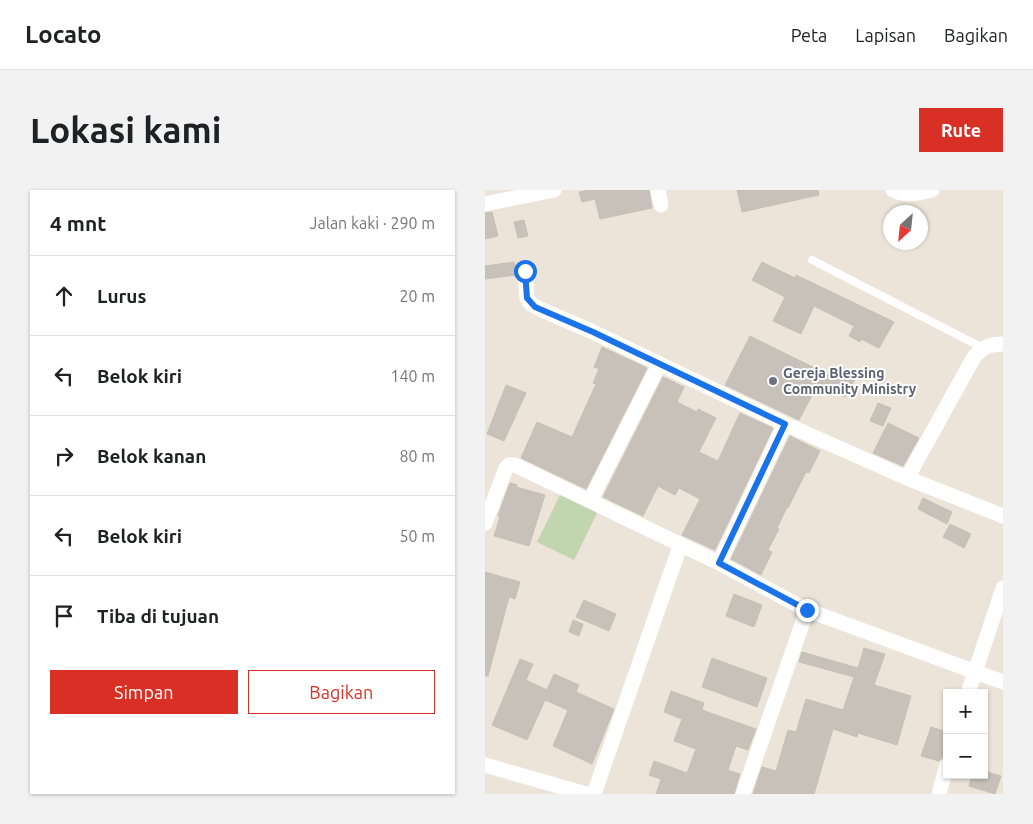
<!DOCTYPE html>
<html lang="id">
<meta charset="utf-8">
<style>
:root{--surface:#fff;--page:#f2f2f2;--text:#202124;--muted:#757577;--line:#e0e0e0;--accent:#d93025}
body{margin:0;font-family:Ubuntu,sans-serif;background:var(--page);color:var(--text)}
.controls{position:absolute;right:15px;bottom:15px;display:grid;overflow:hidden;border-radius:0px;box-shadow:0 1px 4px #0004}
.controls button{width:45px;height:45px;display:grid;place-items:center;padding:0;border:0;border-bottom:1px solid var(--line);background:var(--surface);color:var(--text);font:25px sans-serif}
.compass{position:absolute;left:398px;top:15px;width:45px;height:45px;border-radius:50%;background:var(--surface);box-shadow:0 1px 4px #0004;rotate:207deg}
.stop{position:absolute;width:15px;height:15px;margin:-11px;border:4px solid #1a73e8;border-radius:50%;background:#fff}
.stop.end{background:#1a73e8;border-color:#fff;box-shadow:0 1px 5px #0008}
.list{margin:0;padding:0;list-style:none}
h2{display:flex;justify-content:space-between;align-items:center;height:65px;margin:0;padding:0 20px;font-size:21px}
h2 small{font-size:16px;font-weight:400;color:var(--muted)}
.list li{display:grid;grid-template-columns:32px 1fr auto;gap:15px;align-items:center;box-sizing:border-box;height:80px;padding:0 20px;border-top:1px solid var(--line)}
.list b{display:block;font-size:19px;white-space:nowrap}
.list em{font-size:16px;font-style:normal;color:var(--muted)}
.actions{display:flex;gap:10px;padding:15px 20px}
.actions a{flex:1;padding:11px 0;border:1px solid var(--accent);border-radius:0px;text-align:center;font-size:18px;color:var(--accent)}
.actions .main{background:var(--accent);color:#fff}
.icon{flex:none;width:28px;height:28px;fill:none;stroke:currentColor;stroke-width:2;stroke-linecap:round;stroke-linejoin:round}
.map{position:relative;flex:none;width:518px;height:604px;overflow:hidden;border-radius:0px}
header{display:flex;align-items:center;gap:30px;box-sizing:border-box;height:70px;padding:0 25px;background:var(--surface);border-bottom:1px solid var(--line)}
header strong{font-size:24px}
nav{display:flex;gap:28px;margin-inline-start:auto;font-size:18px}
.intro{display:flex;align-items:center;justify-content:space-between;box-sizing:border-box;height:120px;padding:0 30px}
h1{margin:0;font-size:35px}
.button{padding:12px 22px;border-radius:0px;background:var(--accent);color:#fff;font-size:18px;font-weight:700}
main{display:flex;gap:30px;padding:0 30px}
aside{flex:1;background:var(--surface);border-radius:0px;box-shadow:0 1px 4px #0004}
.map>svg:first-child{display:block}
</style>
<header>
<strong>Locato</strong>
<nav><a>Peta</a><a>Lapisan</a><a>Bagikan</a></nav>
</header>
<div class="intro"><h1>Lokasi kami</h1><a class="button">Rute</a></div>
<main>
<aside>
<h2>4 mnt<small>Jalan kaki · 290 m</small></h2>
<ul class="list">
<li><svg class="icon" aria-label="ahead" viewBox="0 0 24 24"><path d="M12 20V5M6 11l6-6 6 6"/></svg><div><b>Lurus</b></div><em>20 m</em></li>
<li><svg class="icon" aria-label="left" viewBox="0 0 24 24"><path d="M17 20v-9H6M10 6l-5 5 5 5"/></svg><div><b>Belok kiri</b></div><em>140 m</em></li>
<li><svg class="icon" aria-label="right" viewBox="0 0 24 24"><path d="M7 20v-9h11M14 6l5 5-5 5"/></svg><div><b>Belok kanan</b></div><em>80 m</em></li>
<li><svg class="icon" aria-label="left" viewBox="0 0 24 24"><path d="M17 20v-9H6M10 6l-5 5 5 5"/></svg><div><b>Belok kiri</b></div><em>50 m</em></li>
<li><svg class="icon" aria-label="arrive" viewBox="0 0 24 24"><path d="M6 21V4h12l-3 4 3 4H6"/></svg><div><b>Tiba di tujuan</b></div></li>
</ul>
<div class="actions"><a class="main">Simpan</a><a>Bagikan</a></div>
</aside>
<div class="map">
<svg width="518" height="604" viewBox="0 0 518 604">
<rect width="100%" height="100%" fill="#ece4d9"/>
<path fill="#c1d6af" d="M78,299L115,317L89,370L52,352Z"/>
<path fill="#c7c1b9" stroke="#c7c0b3" d="M104,0H164L167,18L115,29L110,9L97,12L94,2Z
M252,0H333L334,5L257,22Z
M7,22L13,46L0,49V23Z
M39,30L43,46L33,48L29,32Z
M29,72L31,85L0,89V76Z
M277,72L310,88L311,85L409,132L394,158L376,149L375,152L364,146L369,136L329,116L316,144L288,131L300,107L267,90Z
M265,146L352,189L357,177L372,185L360,207L333,194L314,230L240,195Z
M117,157L162,178L101,299L36,268L52,232L87,247L111,194L108,193L114,179L109,177Z
M178,187L199,197L192,212L212,222L213,219L231,228L214,262L233,271L255,223L288,238L230,360L197,345L215,309L194,298L190,305L173,296L158,326L118,307Z
M21,195L41,203L19,251L2,244Z
M393,213L406,218L398,236L385,231Z
M403,233L434,248L418,276L388,263Z
M305,246L335,261L324,283L321,282L303,318L302,317L292,338L294,339L283,360L287,362L276,385L246,369Z
M25,293L32,295L31,297L60,305L44,356L9,346L15,327L13,326Z
M438,308L467,322L462,334L433,319Z
M465,334L486,344L479,358L458,347Z
M0,382L35,392L30,409L24,407L3,486H0Z
M249,404L277,415L269,437L241,426Z
M99,410L131,424L124,441L91,427Z
M88,430L98,434L94,446L84,442Z
M379,458L400,464L389,495L426,506L412,555L373,543L372,547L348,539L329,604H268L277,577L291,581L303,540L311,542L321,509L358,520L369,487L314,472L317,462L373,478Z
M227,468L282,488L272,517L217,497Z
M35,469L48,474L41,490L62,500L69,484L94,495L91,502L129,519L107,574L68,556L83,520L60,510L42,550L7,535Z
M186,501L219,513L217,520L271,539L263,560L251,556L243,580L255,584L249,604H171L176,589L164,585L169,571L202,583L211,559L189,551L197,529L179,522Z
M446,537L462,542L460,561L458,567L454,571L436,566Z
M499,581L516,586L510,604L484,596L487,585H499Z"/>
<g fill="none" stroke-linecap="round" stroke-linejoin="round">
<path stroke="#fff" stroke-width="8" d="M327,70L498,158"/>
<path stroke="#fff" stroke-width="15" d="M173,0L176,15
M408,0C421,7 433,3 447,0
M0,14L69,0
M40,81L42,108L46,114L57,120L108,142L300,234L422,288L518,326
M422,288L489,167C498,157 505,154 518,154
M105,311L174,175
M0,333L21,278L24,275H30L234,373L322,420L518,492
M234,373L300,234
M483,503L518,398
M0,575L101,604
M109,604L195,356
M258,604L322,420
M454,604L462,575"/>
</g>
<g fill="none" stroke-linecap="round" stroke-linejoin="round">
<path stroke="#1a73e8" stroke-width="6" d="M40,81L42,108L50,117L108,142L300,234L234,373L322,420"/>
</g>
<circle fill="#6b7280" stroke="#fff" stroke-width="2" cx="288" cy="191" r="5"/>
<g text-anchor="middle" dominant-baseline="central" stroke-width="4" stroke-linejoin="round" paint-order="stroke">
<g font-size="14" font-weight="bold" fill="#5b616d" stroke="#fff" text-anchor="start">
<text x="298" y="183">Gereja Blessing<tspan x="298" dy="16">Community Ministry</tspan></text>
</g>
</g>
</svg>
<div class="controls">
<button>+</button>
<button>−</button>
</div>
<svg class="compass" viewBox="-18 -18 36 36"><path d="M0-13l5 13h-10z" fill="#e53935"/><path d="M0 13l5-13h-10z" fill="#757577"/></svg>
<div class="stop" style="left:40px;top:81px"></div>
<div class="stop end" style="left:322px;top:420px"></div>
</div>
</main>
